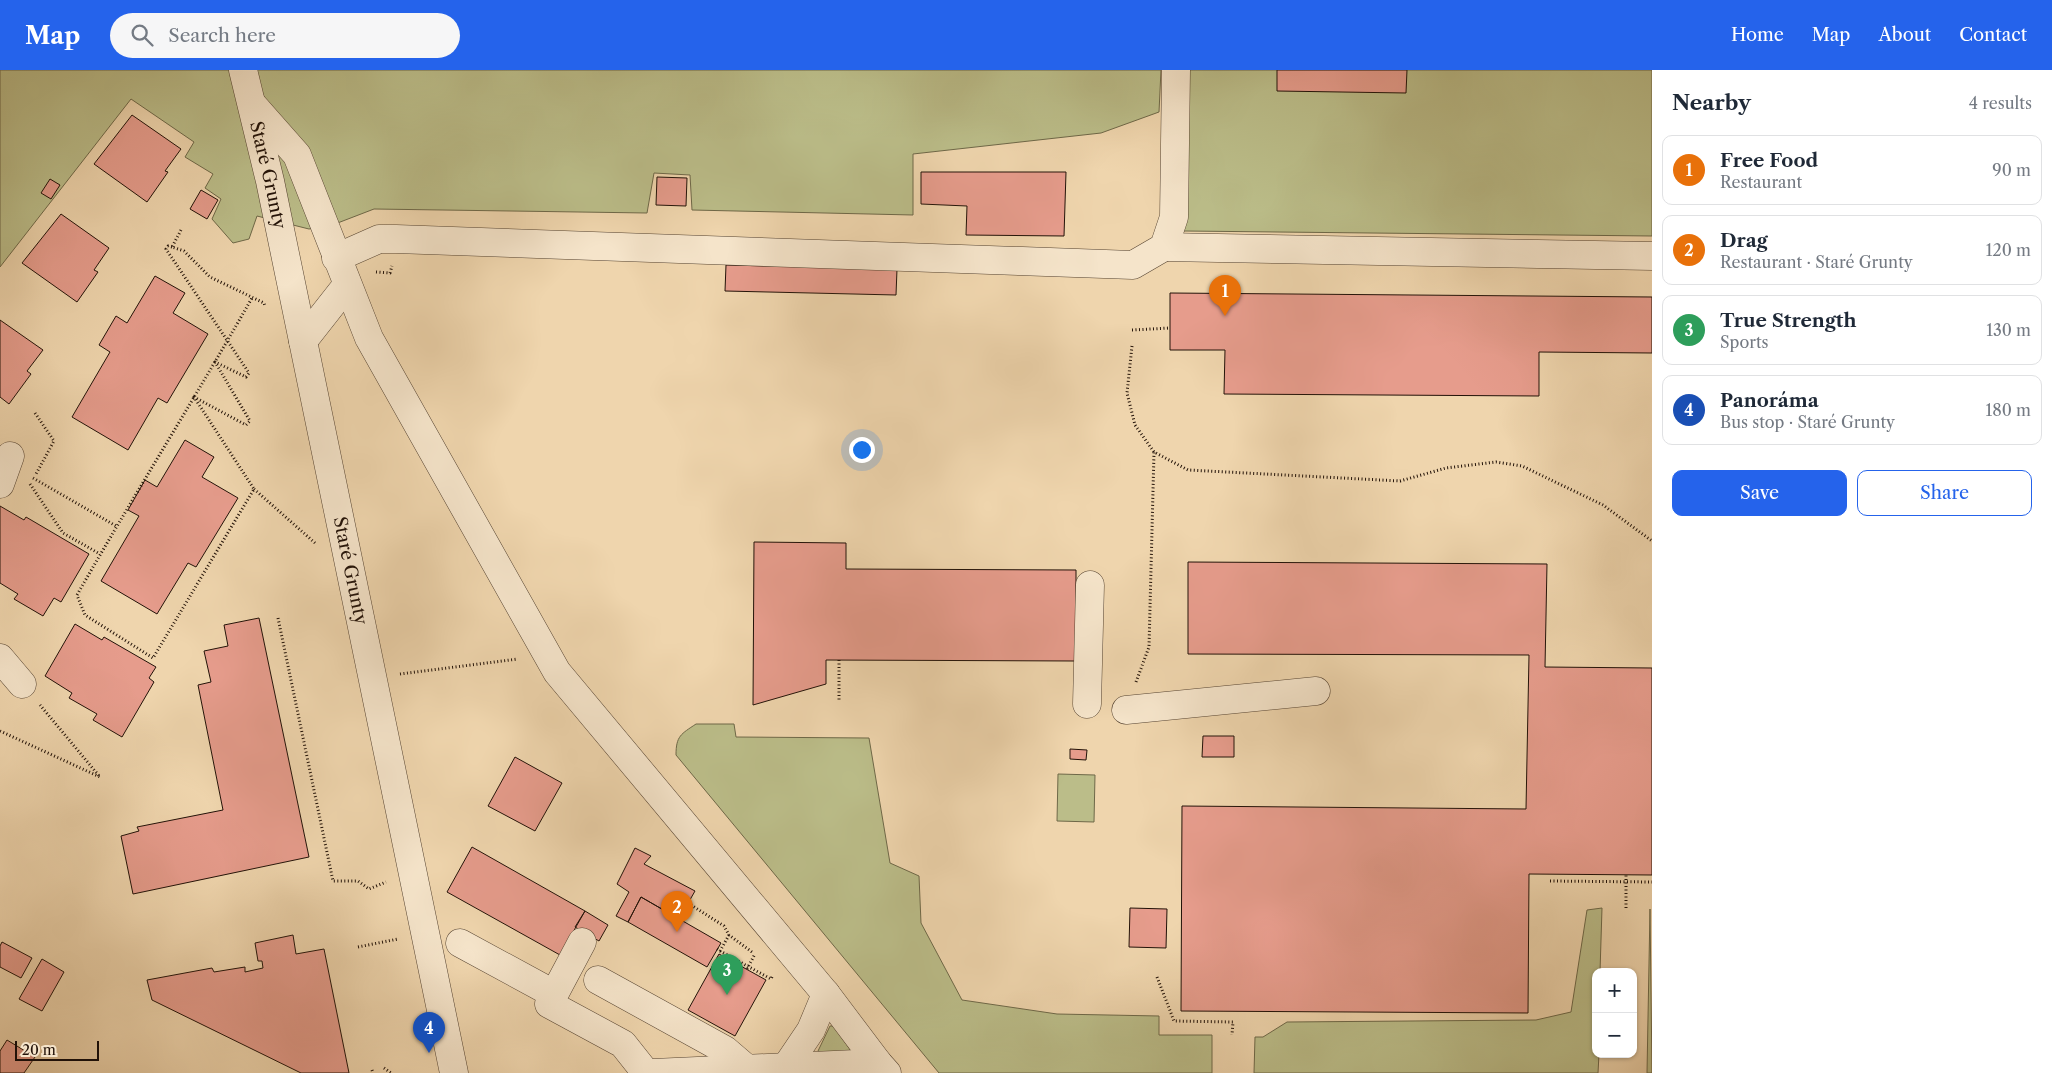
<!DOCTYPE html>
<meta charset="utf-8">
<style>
:root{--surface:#fff;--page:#f6f6f7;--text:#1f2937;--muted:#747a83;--line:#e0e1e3;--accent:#2563eb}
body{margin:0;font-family:"Libre Caslon Text",serif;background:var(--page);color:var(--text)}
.controls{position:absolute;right:15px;bottom:15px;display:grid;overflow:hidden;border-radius:10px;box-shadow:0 1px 4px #0004}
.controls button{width:45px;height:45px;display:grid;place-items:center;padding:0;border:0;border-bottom:1px solid var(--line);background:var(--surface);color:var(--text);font:25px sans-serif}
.scale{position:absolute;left:15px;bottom:12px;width:84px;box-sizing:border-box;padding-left:5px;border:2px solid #221208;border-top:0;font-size:14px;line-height:18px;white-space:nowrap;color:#221208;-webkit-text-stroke:4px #f5e4ca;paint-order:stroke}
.you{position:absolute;left:861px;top:379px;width:18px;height:18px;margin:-12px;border:4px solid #fff;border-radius:50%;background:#1a73e8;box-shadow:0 0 0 8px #1a73e833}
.badge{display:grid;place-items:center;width:32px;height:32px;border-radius:50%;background:var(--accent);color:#fff;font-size:16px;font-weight:700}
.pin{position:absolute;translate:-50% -41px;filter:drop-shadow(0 1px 2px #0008)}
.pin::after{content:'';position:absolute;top:26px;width:18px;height:15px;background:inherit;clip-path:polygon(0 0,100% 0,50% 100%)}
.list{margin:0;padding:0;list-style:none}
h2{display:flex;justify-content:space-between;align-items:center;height:65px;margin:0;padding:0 20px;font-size:21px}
h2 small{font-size:16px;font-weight:400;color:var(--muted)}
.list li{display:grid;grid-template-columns:32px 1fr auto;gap:15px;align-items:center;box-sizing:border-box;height:70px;margin:0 10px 10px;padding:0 10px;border:1px solid var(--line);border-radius:10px}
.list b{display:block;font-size:19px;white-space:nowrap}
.list p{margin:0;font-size:16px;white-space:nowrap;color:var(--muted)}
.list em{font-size:16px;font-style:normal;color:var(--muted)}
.actions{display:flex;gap:10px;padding:15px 20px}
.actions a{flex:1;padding:11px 0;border:1px solid var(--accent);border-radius:10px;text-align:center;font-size:18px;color:var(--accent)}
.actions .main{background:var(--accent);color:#fff}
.icon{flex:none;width:28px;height:28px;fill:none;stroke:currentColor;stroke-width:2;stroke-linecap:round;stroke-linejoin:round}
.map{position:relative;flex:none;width:1652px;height:1003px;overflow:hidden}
header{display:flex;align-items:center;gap:30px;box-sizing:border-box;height:70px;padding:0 25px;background:var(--accent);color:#fff}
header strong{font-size:24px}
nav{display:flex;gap:28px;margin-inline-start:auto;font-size:18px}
.search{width:350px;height:45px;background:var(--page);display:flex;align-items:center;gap:12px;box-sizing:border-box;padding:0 18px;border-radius:28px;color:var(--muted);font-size:19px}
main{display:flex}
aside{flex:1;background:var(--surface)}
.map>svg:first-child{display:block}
</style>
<header>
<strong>Map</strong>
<div class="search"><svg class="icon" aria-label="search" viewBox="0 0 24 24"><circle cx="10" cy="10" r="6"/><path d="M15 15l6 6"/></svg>Search here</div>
<nav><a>Home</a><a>Map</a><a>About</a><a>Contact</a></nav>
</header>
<main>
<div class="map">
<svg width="1652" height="1003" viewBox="0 0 1652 1003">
<rect width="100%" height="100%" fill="#efd5ad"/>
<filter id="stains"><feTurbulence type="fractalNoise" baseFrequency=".004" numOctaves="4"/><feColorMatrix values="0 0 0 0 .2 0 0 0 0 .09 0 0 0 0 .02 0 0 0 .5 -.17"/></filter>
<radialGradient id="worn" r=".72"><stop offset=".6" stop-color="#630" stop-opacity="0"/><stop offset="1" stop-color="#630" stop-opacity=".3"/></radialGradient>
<path fill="#bbbd89" stroke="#6e6848" d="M0,0H1161L1159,42L1101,63L913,84V145L692,140L690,105L654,103L647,143L374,139L335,154L309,159L257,146L249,169L233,173L212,149L221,129L205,118L213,104L185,87L194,72L131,29L0,197Z
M1187,0H1652V166L1184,161Z
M696,654H734L736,667L869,668L890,793L919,806L921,853L962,930L1057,944L1159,946V965H1212V1003H939L676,685C676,666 681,664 696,654Z
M1058,704L1095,705L1094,752L1057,751Z
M1602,838L1600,902H1596V984H1599L1598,1003H1254L1255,967H1263L1287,952L1536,950L1571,942L1587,840Z
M1650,839L1652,1003H1647Z
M830,956H834L851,981L821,983L818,981Z"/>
<path fill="#e69c8c" stroke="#221208" d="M1277,0H1407L1406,23L1277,21Z
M132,45L181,79L165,101L168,102L147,132L94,94Z
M921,102H1066L1064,166L966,165L967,136L921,134Z
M657,107L687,108L686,136L656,135Z
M50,109L60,115L51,129L41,123Z
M201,120L218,130L207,149L190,139Z
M61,144L109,178L94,200L98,202L77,232L22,193Z
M726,195L897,199L896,225L725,221Z
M155,206L185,223L173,243L208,264L167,333L158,328L128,380L72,347L110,282L99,275L116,246L127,253Z
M1170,223L1652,227V283L1539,282V326L1224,324L1225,280H1170Z
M0,250L43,280L27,301L31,304L9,334L0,327Z
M185,370L214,387L202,407L238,428L196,497L188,493L157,544L101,511L139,446L128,440L145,410L157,417Z
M0,436L24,450L26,447L89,484L61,532L54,528L43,546L14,529L18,524L0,513Z
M754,472L846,473V499L1076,500V591L826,590V614L753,635Z
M1188,492L1547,494L1545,597L1652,598V805L1529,804L1528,943L1181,941L1182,736L1526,739L1529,585L1188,584Z
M259,548L309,787L133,824L121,766L139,761L137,757L223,740L198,615L211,612L204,581L228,576L224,555Z
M75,554L102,570L104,567L156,597L149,608L154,612L122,667L93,650L97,644L69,628L72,623L45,606Z
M1203,666H1234V687H1202Z
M1070,679L1087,680L1086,690L1070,689Z
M515,687L562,713L535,761L488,736Z
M472,777L585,841L560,885L447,822Z
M635,778L651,786L644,794L695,821L679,849L641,827L628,852L616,846L629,822L617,814Z
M641,827L721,873L707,897L628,852Z
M1130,838L1167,839L1166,878L1129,877Z
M585,841L608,855L599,871L575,857Z
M293,865L296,884L324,879L349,1003H301L152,930L147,910L212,898L214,902L245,897V902L263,898L262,891H258L255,873Z
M2,872L32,888L21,908L0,897V876Z
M719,884L766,910L735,966L688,940Z
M42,889L64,902L42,941L19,929Z
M7,970L35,987L24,1003H0V981Z"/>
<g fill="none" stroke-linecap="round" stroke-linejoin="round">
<defs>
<g id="minor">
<path id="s1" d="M243,0L270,111L454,1003"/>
<path d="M252,34L297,85L369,268L557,602L826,924L878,993"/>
<path d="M1164,177L1652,186"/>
<path d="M336,188L379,169H396L1133,195L1164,177L1174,147L1176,0"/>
<path d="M303,271L347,215"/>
<path d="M0,414L10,386"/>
<path d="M0,588L22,614"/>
<path d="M1087,634L1090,515"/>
<path d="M1126,640L1316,621"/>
<path d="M582,872L549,934L623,974L646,1003"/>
<path d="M460,873L554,924"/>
<path d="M598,910L725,980L746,998"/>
<path d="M786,997L811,960L826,924"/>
<path d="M653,1003L878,993L887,1003"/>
</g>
</defs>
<use href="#minor" stroke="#554331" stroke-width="29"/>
<path stroke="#221208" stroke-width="3" stroke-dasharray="1 2.5" stroke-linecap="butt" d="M181,160L172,177L184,181L210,207L264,233L265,236
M172,177L168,176L166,179L249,303L246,307L215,292L250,351L246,355L194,327L254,419L153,588L85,545L77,525C134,425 195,328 252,228
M376,202L390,203L392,196
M1132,260L1170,258
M1132,276L1127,323L1135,355L1154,382L1188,400L1400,411L1446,398L1496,392L1522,396L1603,435L1652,471
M35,343L54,371L36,404
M33,408L116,456
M30,414L63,463L100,484
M254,419L315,473
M278,548L333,811H358L369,819L386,812
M839,590V631
M400,604L518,589
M1136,612L1149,577L1154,382
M0,661L100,707L40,635
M1550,811L1652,812
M688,833L724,856L729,865L752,882
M1626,838V805
M358,877L398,869
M717,879L720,881L729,865
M720,881L771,909L773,905
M747,899L755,884
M1157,907L1174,951L1233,952L1232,965
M384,998L391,1003
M372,1000L373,1003"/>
<use href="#minor" stroke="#f5e4ca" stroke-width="28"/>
</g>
<g text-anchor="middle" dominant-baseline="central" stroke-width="5" stroke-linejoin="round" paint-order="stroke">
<g font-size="18" fill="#221208" stroke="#f5e4ca">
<text stroke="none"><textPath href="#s1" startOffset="108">Staré Grunty</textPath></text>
<text stroke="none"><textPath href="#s1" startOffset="512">Staré Grunty</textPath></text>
</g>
</g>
<rect width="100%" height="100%" filter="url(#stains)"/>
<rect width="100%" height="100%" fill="url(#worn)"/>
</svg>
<div class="controls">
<button>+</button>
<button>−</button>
</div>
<div class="scale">20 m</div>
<div class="you"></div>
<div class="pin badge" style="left:1225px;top:246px;background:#e8710a">1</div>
<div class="pin badge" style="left:677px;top:862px;background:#e8710a">2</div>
<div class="pin badge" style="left:727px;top:925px;background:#2e9e5b">3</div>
<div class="pin badge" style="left:429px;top:983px;background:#1a4fb4">4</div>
</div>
<aside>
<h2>Nearby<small>4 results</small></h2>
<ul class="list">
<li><span class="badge" style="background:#e8710a">1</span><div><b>Free Food</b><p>Restaurant</p></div><em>90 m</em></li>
<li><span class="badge" style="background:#e8710a">2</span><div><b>Drag</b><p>Restaurant · Staré Grunty</p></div><em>120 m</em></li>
<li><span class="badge" style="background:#2e9e5b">3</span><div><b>True Strength</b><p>Sports</p></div><em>130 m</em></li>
<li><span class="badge" style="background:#1a4fb4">4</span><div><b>Panoráma</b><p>Bus stop · Staré Grunty</p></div><em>180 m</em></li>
</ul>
<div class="actions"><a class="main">Save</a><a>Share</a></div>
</aside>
</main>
